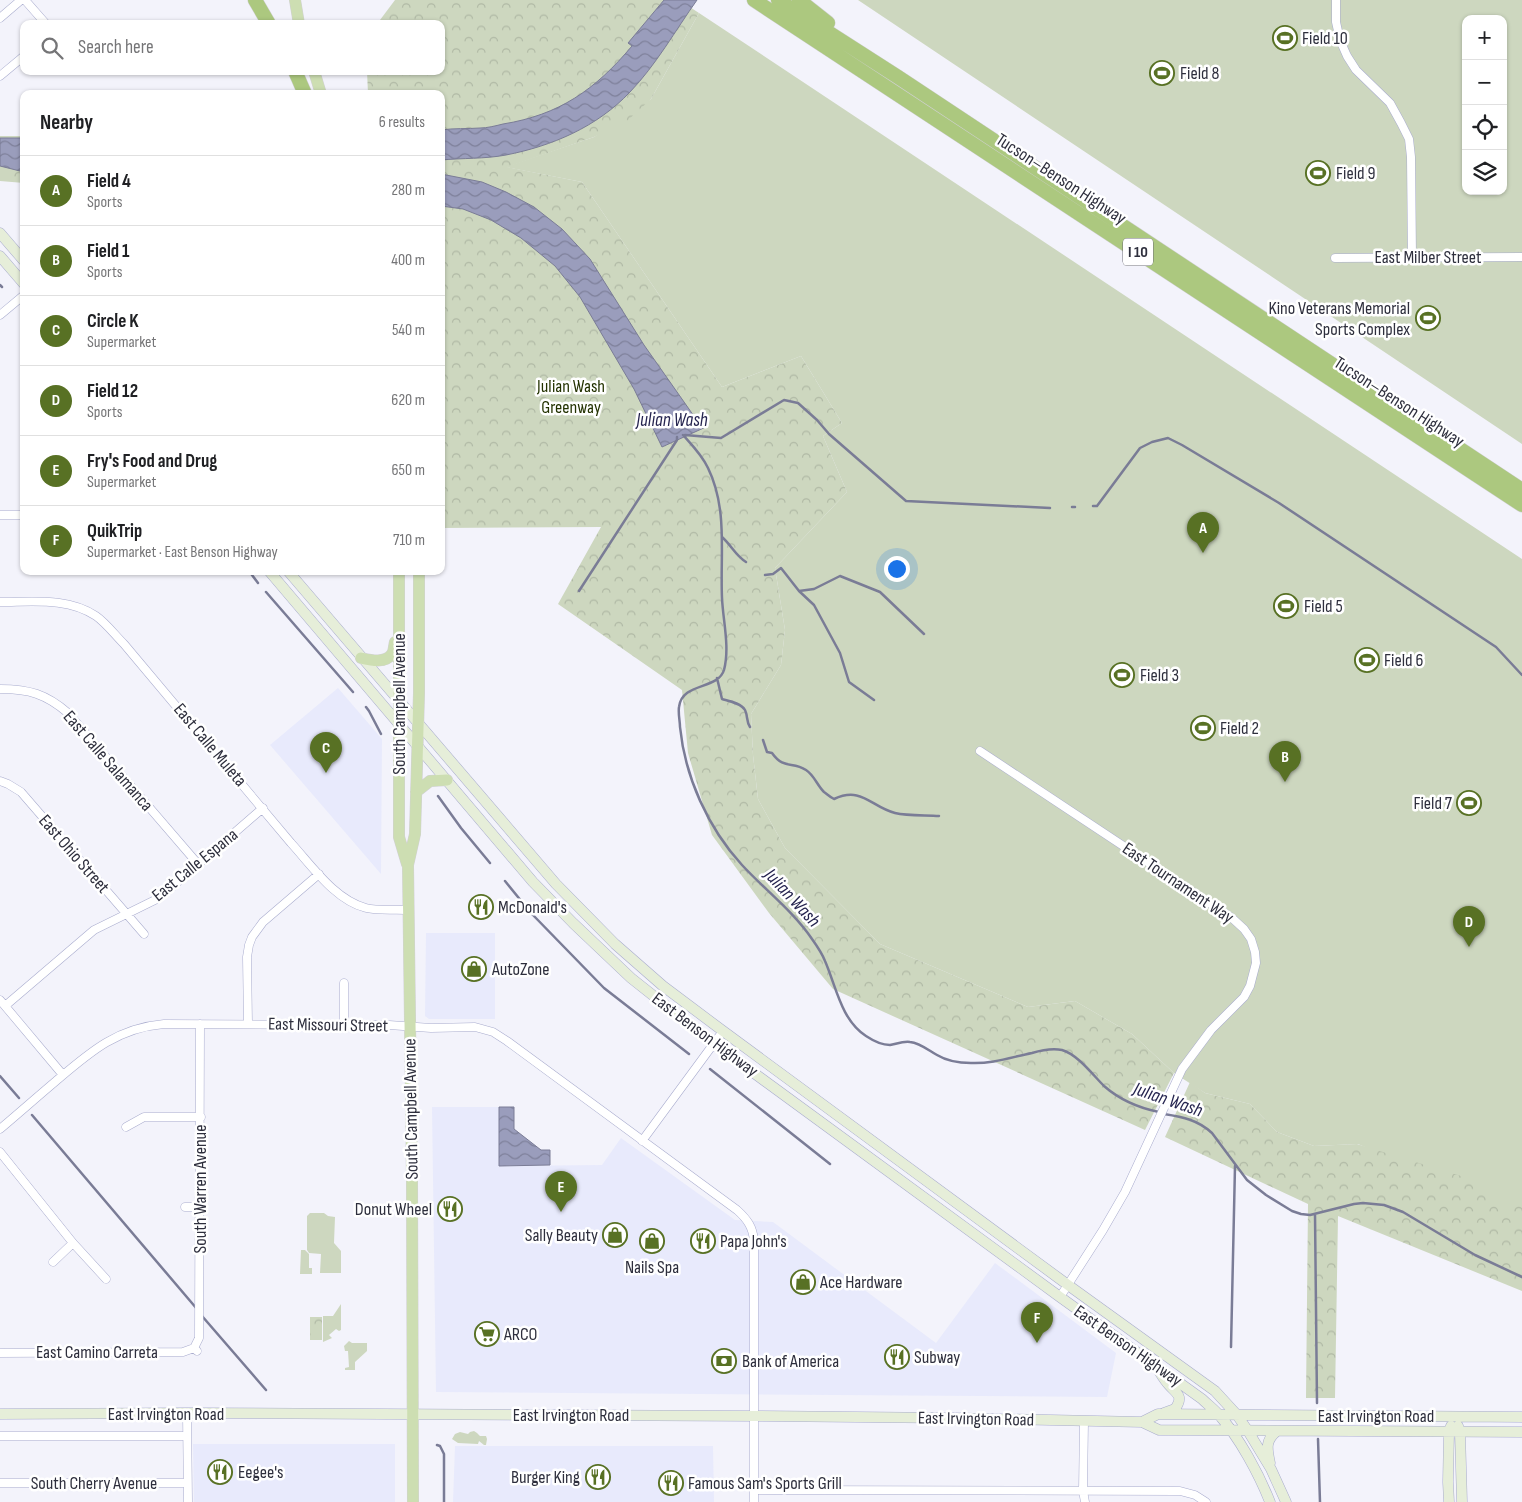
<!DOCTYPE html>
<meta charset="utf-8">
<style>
:root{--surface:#fff;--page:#f2f2f2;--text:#202124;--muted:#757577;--line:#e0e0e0;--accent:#587124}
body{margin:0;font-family:"Sofia Sans Condensed",sans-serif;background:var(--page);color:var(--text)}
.controls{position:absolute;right:15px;top:15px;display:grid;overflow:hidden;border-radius:10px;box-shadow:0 1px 4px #0004}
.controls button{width:45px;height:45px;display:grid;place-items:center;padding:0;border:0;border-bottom:1px solid var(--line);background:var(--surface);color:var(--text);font:25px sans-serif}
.you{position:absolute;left:896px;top:568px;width:18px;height:18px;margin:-12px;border:4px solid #fff;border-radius:50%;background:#1a73e8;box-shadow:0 0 0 8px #1a73e833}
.badge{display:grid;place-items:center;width:32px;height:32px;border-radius:50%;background:var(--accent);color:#fff;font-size:16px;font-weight:700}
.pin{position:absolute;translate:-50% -41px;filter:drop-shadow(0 1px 2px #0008)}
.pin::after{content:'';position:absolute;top:26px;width:18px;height:15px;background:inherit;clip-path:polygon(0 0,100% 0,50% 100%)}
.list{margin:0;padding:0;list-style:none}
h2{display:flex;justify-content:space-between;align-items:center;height:65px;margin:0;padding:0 20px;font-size:21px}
h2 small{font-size:16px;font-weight:400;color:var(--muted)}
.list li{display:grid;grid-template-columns:32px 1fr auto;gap:15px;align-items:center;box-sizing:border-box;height:70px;padding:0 20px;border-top:1px solid var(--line)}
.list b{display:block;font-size:19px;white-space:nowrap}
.list p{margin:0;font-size:16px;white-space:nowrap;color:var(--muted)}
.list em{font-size:16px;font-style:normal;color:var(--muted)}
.icon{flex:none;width:28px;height:28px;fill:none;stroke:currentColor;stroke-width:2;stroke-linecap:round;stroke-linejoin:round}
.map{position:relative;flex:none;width:1522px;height:1502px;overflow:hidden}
.search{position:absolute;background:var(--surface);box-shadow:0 1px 4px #0004;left:20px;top:20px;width:425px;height:55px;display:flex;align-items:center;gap:12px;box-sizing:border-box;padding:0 18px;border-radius:10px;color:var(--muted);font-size:19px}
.panel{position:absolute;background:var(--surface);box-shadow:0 1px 4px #0004;left:20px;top:90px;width:425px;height:485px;border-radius:10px}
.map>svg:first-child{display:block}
</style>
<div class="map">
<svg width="1522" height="1502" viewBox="0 0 1522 1502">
<defs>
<pattern id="park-crowns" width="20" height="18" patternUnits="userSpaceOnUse" patternTransform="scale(1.25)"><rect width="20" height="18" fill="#cdd7bf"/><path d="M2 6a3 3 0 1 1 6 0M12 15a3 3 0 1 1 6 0" fill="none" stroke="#b0b9a5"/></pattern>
<pattern id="water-waves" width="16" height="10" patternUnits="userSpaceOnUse" patternTransform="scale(1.25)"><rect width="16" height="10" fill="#9a9dbc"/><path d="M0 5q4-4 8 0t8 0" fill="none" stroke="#7e809a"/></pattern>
</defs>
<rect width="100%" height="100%" fill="#f3f3fb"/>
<path fill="#e8eafc" d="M338,688L382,739L381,874L270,745Z
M426,933H495V1019H429L425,1016Z
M432,1107H499V1166L602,1165L621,1138L735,1220L773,1222L936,1343L995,1263L1116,1353L1107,1397L436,1392Z
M193,1444H395V1502H194Z
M455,1446H713L714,1502H453Z"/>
<path fill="#cdd7bf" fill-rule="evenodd" d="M858,0H1522V444ZM1466,19H1503V191H1466Z
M699,13L1522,559V1204H1494L1358,1144L1314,1146L1277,1132L1250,1104L1205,1093L1174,1073L1132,1034L1075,1001L1028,1007L880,944L785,848L758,799L753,755L751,714L781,665L785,630L775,568L847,492L823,436L842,423L801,356L722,387L582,182L505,167L594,137L651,99Z
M310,1213H324L328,1216L335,1217L334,1243L341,1251V1273H320L321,1254L309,1253L307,1250V1216Z
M301,1250H305L309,1254V1268H312V1274H300Z
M341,1304V1330L339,1331L336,1329L329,1335L332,1338L323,1342V1316H333Z
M349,1341L352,1343H367V1351L355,1362V1370H345V1368L349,1367L348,1351H345L344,1346Z
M474,1431L477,1433L480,1436H486L487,1439L486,1445H484L479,1441L478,1444L458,1443L452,1439L455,1434L460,1432L468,1434L470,1432Z"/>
<path fill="url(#park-crowns)" d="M395,0H679L699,13L651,99L626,122L594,137L507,167L582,182L722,387L801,356L842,423L823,436L847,492L775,568L785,630L781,665L751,714L753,755L758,799L785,848L880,944L1028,1007L1075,1001L1132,1034L1174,1073L1145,1130L833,989L769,913L712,835L688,753L682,690L558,604L601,527L441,528V94H368L367,71H441V24H379L380,20Z
M0,136H24V183L0,181Z
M1190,1082L1205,1093L1250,1104L1277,1132L1314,1146L1357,1144L1474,1180L1495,1204H1522V1291L1338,1216L1335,1398H1306L1308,1204L1165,1137Z
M310,1317H322V1340H310Z"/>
<path fill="url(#water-waves)" stroke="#7a7c96" d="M664,0H697C675,31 656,65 630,92C597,127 552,146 506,155C485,159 462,158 441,160V130C454,128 467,129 480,128C487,128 495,126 503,124C559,115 595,90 632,46L628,43Z
M0,138H24V172L0,166Z
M441,174L482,182L506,192L534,207L562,229L590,259L644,345L696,419L708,426L662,447L634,389L580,297L555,266L521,238L491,220L463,209L441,206Z
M499,1107H514V1129L541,1150H550V1165L499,1166Z"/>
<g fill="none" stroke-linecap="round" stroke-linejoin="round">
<path stroke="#7a7c96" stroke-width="2.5" d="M0,285L2,287
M683,435C692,445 702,455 708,468C728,509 720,554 722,598C723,621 730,647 724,670C718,690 682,682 679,707C678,714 680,721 680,727C685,777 708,828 742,865C765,890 793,911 812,939C817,946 822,953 825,961C836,986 841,1020 866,1036C872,1040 882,1045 890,1045C896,1044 903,1041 910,1042C920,1043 928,1050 937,1055C947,1061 960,1063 971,1063C992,1064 1012,1057 1032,1053C1042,1050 1052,1048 1062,1050C1077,1054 1093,1075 1104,1086C1120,1100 1139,1108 1159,1112
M685,435L721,438L784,400L798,403L817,420L829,434L906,501L1050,508
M1093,506H1097L1140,448L1152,442L1168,438L1182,445L1279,503L1496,647L1522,675
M1072,507H1075
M722,537C732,546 735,555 746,562
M249,571L258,583
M765,575L773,574L781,568L799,591L814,589L840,576L880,592L924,634
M579,591L677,440V437
M799,591L814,605L840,653L849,682L874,700
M266,592L353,692
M717,678L722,699C729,701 741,703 745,710C748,716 746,721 750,727
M366,707L369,711L381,734
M763,740L767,752L772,753C784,770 792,761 806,770C814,775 817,785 824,792C827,794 830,797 834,799C862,786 871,807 895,813C908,816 926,815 939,816
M438,796L461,828L490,863
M505,881L531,913L604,988L689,1054
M710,1069L830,1164
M0,1076L19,1098
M1164,1114C1183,1117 1198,1120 1212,1133L1247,1180L1266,1195L1292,1211L1301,1214L1310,1215L1354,1204L1363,1203L1384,1205L1403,1212L1475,1255L1522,1277
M32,1115L197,1309
M1315,1214L1317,1403
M202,1316L266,1390
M1231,1347L1235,1166
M1318,1439L1320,1502
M437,1445L440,1446L444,1454V1502"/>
<defs>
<path id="street" d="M25,0L46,24
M1336,0V22L1340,40L1347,56L1356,70L1390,103L1401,123L1409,139L1411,157L1412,257
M0,18L21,0
M0,76L24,56
M1335,258L1522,257
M0,315L24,295
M0,515H24
M0,602C32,602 68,597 96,616C106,623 115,635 124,644L291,843C312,866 335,900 366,908C378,911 396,909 408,910
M0,689C29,689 46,694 68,713L198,864
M980,751L1232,918L1244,929L1251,939L1255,952L1256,963L1250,986L1244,997L1211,1030L1182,1069L1125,1192L1103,1230L1060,1297
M0,781L8,784L21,792L144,934
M344,983V1025
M0,1000L63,1075
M5,1006L94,930L155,900L165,893L263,808
M248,1024L247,957L249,945L252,937L263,922L319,874
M126,1127L144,1117H201
M0,1129C19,1113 37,1097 56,1081C90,1052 117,1028 164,1024L389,1025L431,1028L475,1027L493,1032L507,1041L737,1210C747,1219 753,1227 754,1241V1502
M642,1141L723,1031
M0,1152L73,1243L106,1279
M185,1207H200
M53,1262L73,1243
M197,1351L194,1348L199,1338L200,1024
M0,1353L183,1352L194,1348
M187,1413L188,1502
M1084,1421L1083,1491L1085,1502
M0,1436H187
M0,1483H187
M754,1490L1180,1491L1195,1495L1206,1502"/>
<path id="secondary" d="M0,233L24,261
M0,256L24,284
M269,571L533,882L573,923L631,978L713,1043L1060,1297L1202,1399C1207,1404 1214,1409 1219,1415C1239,1437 1259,1474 1270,1502
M288,571L556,884L615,944L663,986L723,1031L1068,1285L1215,1391L1237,1415L1248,1431L1271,1469L1286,1502
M1159,1371C1162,1376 1165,1381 1169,1385C1177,1394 1184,1396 1175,1409L1164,1413
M0,1414L187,1413L753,1416L951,1418L1142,1422L1159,1430L1522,1432
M1142,1422L1158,1414L1522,1417
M1458,1426L1460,1432L1462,1502
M1270,1463C1267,1449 1265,1440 1277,1431
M1449,1502L1448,1482L1449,1432L1451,1426"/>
<path id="primary" d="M295,0L299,24
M314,71L321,94
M399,571V837L407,864
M361,658C370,660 385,664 392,654C394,651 394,645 395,642
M416,792L430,781L447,780
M413,1502L412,1178L408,865L415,834L419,693V571"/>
<path id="highway" d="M255,0L269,24
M754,0L1522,505
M778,0L898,77L1522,490
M799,0L828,23
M295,71L305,94"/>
</defs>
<use href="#street" stroke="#a9acce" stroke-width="9"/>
<use href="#secondary" stroke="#a9acce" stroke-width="11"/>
<use href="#primary" stroke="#d1d1d4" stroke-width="12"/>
<use href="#highway" stroke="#d1d1d4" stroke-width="15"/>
<use href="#street" stroke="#fff" stroke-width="8"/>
<use href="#secondary" stroke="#e6eed9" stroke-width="10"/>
<use href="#primary" stroke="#cddeb2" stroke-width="11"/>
<use href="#highway" stroke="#acc87f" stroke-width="14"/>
</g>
<defs>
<symbol id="stadium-ring" viewBox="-11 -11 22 22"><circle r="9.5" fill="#fff" stroke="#587124" stroke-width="1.5"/><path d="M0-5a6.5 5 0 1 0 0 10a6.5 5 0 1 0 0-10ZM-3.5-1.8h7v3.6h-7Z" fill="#587124"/></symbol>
<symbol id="restaurant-ring" viewBox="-11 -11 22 22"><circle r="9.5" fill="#fff" stroke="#587124" stroke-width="1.5"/><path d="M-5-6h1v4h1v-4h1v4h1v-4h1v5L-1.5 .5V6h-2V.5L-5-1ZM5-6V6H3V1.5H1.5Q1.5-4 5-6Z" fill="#587124"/></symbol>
<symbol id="shop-ring" viewBox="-11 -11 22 22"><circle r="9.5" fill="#fff" stroke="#587124" stroke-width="1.5"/><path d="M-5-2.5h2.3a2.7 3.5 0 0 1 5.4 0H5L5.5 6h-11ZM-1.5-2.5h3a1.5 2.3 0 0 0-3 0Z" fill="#587124"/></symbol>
<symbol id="supermarket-ring" viewBox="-11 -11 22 22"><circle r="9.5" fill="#fff" stroke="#587124" stroke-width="1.5"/><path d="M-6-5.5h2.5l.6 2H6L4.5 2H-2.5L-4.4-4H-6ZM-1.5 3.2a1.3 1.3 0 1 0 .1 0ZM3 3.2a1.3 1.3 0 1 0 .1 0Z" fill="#587124"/></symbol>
<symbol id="bank-ring" viewBox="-11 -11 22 22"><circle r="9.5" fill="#fff" stroke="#587124" stroke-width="1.5"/><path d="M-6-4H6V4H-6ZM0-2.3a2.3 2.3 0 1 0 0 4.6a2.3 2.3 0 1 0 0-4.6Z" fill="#587124"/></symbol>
</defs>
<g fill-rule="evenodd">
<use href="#stadium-ring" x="1271" y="24" width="28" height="28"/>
<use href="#stadium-ring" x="1148" y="59" width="28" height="28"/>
<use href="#stadium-ring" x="1304" y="159" width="28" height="28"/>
<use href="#stadium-ring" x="1414" y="304" width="28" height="28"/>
<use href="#stadium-ring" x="1272" y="592" width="28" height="28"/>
<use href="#stadium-ring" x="1353" y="646" width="28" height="28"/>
<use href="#stadium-ring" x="1108" y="661" width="28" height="28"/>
<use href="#stadium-ring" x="1189" y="714" width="28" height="28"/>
<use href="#stadium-ring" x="1455" y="789" width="28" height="28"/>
<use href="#restaurant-ring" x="467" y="893" width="28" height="28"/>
<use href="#shop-ring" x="460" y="955" width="28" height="28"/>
<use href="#restaurant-ring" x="436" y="1195" width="28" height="28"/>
<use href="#shop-ring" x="601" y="1221" width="28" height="28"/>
<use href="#shop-ring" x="638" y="1227" width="28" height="28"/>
<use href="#restaurant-ring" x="689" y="1227" width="28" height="28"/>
<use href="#shop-ring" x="789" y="1268" width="28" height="28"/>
<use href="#supermarket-ring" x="473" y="1320" width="28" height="28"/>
<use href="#restaurant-ring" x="883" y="1343" width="28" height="28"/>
<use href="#bank-ring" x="710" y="1347" width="28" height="28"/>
<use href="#restaurant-ring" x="206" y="1458" width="28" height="28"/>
<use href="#restaurant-ring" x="584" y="1463" width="28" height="28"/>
<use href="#restaurant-ring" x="657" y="1469" width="28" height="28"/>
</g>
<g text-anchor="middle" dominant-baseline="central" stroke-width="5" stroke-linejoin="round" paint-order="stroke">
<rect fill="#fff" stroke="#6d6d77" stroke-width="1" x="1123" y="238.5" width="30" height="27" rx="4"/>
<g font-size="16" font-weight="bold" fill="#2e2f3d">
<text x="1138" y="252">I 10</text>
</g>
<g font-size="18" fill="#2e2f3d" stroke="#fff" text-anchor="start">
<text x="1302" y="38">Field 10</text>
<text x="1180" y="73">Field 8</text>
<text x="1336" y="173">Field 9</text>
<text x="1410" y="308" text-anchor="end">Kino Veterans Memorial<tspan x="1410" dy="21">Sports Complex</tspan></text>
<text x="1304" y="606">Field 5</text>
<text x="1384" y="660">Field 6</text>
<text x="1140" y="675">Field 3</text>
<text x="1220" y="728">Field 2</text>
<text x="1452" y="803" text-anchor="end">Field 7</text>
<text x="498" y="907">McDonald's</text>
<text x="492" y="969">AutoZone</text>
<text x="432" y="1209" text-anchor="end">Donut Wheel</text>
<text x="598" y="1235" text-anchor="end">Sally Beauty</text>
<text x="720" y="1241">Papa John's</text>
<text x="652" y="1267" text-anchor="middle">Nails Spa</text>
<text x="820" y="1282">Ace Hardware</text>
<text x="504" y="1334">ARCO</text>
<text x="914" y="1357">Subway</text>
<text x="742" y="1361">Bank of America</text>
<text x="238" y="1472">Eegee's</text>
<text x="580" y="1477" text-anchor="end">Burger King</text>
<text x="688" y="1483">Famous Sam's Sports Grill</text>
</g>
<g font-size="18" fill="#2e2f3d" stroke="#fff">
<text transform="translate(1061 179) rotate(33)">Tucson–Benson Highway</text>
<text x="1428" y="257">East Milber Street</text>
<text transform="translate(1399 402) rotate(33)">Tucson–Benson Highway</text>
<text transform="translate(399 704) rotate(-90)">South Campbell Avenue</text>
<text transform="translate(210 745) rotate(50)">East Calle Muleta</text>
<text transform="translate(108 761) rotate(49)">East Calle Salamanca</text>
<text transform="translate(74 854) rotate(49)">East Ohio Street</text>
<text transform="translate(195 865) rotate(-39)">East Calle Espana</text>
<text transform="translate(1178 883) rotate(34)">East Tournament Way</text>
<text transform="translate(328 1025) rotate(1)">East Missouri Street</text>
<text transform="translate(705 1035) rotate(37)">East Benson Highway</text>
<text transform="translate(411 1109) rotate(-91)">South Campbell Avenue</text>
<text transform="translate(200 1189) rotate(-90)">South Warren Avenue</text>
<text transform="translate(1128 1346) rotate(35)">East Benson Highway</text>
<text x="97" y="1352">East Camino Carreta</text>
<text x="166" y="1414">East Irvington Road</text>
<text x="571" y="1415">East Irvington Road</text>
<text x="1376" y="1416">East Irvington Road</text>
<text transform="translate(976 1419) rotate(1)">East Irvington Road</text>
<text x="94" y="1483">South Cherry Avenue</text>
</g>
<g font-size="18" fill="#233200" stroke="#fff">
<text x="571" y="386">Julian Wash<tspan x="571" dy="21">Greenway</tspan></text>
</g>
<g font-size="19" font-style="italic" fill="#25244f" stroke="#fff">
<text x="672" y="420">Julian Wash</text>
<text transform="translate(792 898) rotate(47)">Julian Wash</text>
<text transform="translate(1168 1100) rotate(19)">Julian Wash</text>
</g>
</g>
</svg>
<div class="controls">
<button>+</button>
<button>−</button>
<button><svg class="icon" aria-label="locate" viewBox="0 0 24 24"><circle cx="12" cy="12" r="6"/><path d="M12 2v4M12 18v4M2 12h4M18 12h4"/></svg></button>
<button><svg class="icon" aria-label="layers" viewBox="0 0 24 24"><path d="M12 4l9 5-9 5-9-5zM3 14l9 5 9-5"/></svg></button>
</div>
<div class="you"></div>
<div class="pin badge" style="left:1203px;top:553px">A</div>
<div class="pin badge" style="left:1285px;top:782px">B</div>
<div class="pin badge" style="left:326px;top:773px">C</div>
<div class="pin badge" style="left:1469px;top:947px">D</div>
<div class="pin badge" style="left:561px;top:1212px">E</div>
<div class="pin badge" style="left:1037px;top:1343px">F</div>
<div class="search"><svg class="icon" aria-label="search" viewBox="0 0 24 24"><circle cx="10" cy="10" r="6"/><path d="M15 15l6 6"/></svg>Search here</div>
<section class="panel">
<h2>Nearby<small>6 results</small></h2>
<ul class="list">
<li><span class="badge">A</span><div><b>Field 4</b><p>Sports</p></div><em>280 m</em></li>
<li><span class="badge">B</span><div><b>Field 1</b><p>Sports</p></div><em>400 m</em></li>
<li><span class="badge">C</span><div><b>Circle K</b><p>Supermarket</p></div><em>540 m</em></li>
<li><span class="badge">D</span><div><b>Field 12</b><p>Sports</p></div><em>620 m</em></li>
<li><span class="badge">E</span><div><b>Fry's Food and Drug</b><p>Supermarket</p></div><em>650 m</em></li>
<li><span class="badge">F</span><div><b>QuikTrip</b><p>Supermarket · East Benson Highway</p></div><em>710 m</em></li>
</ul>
</section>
</div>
